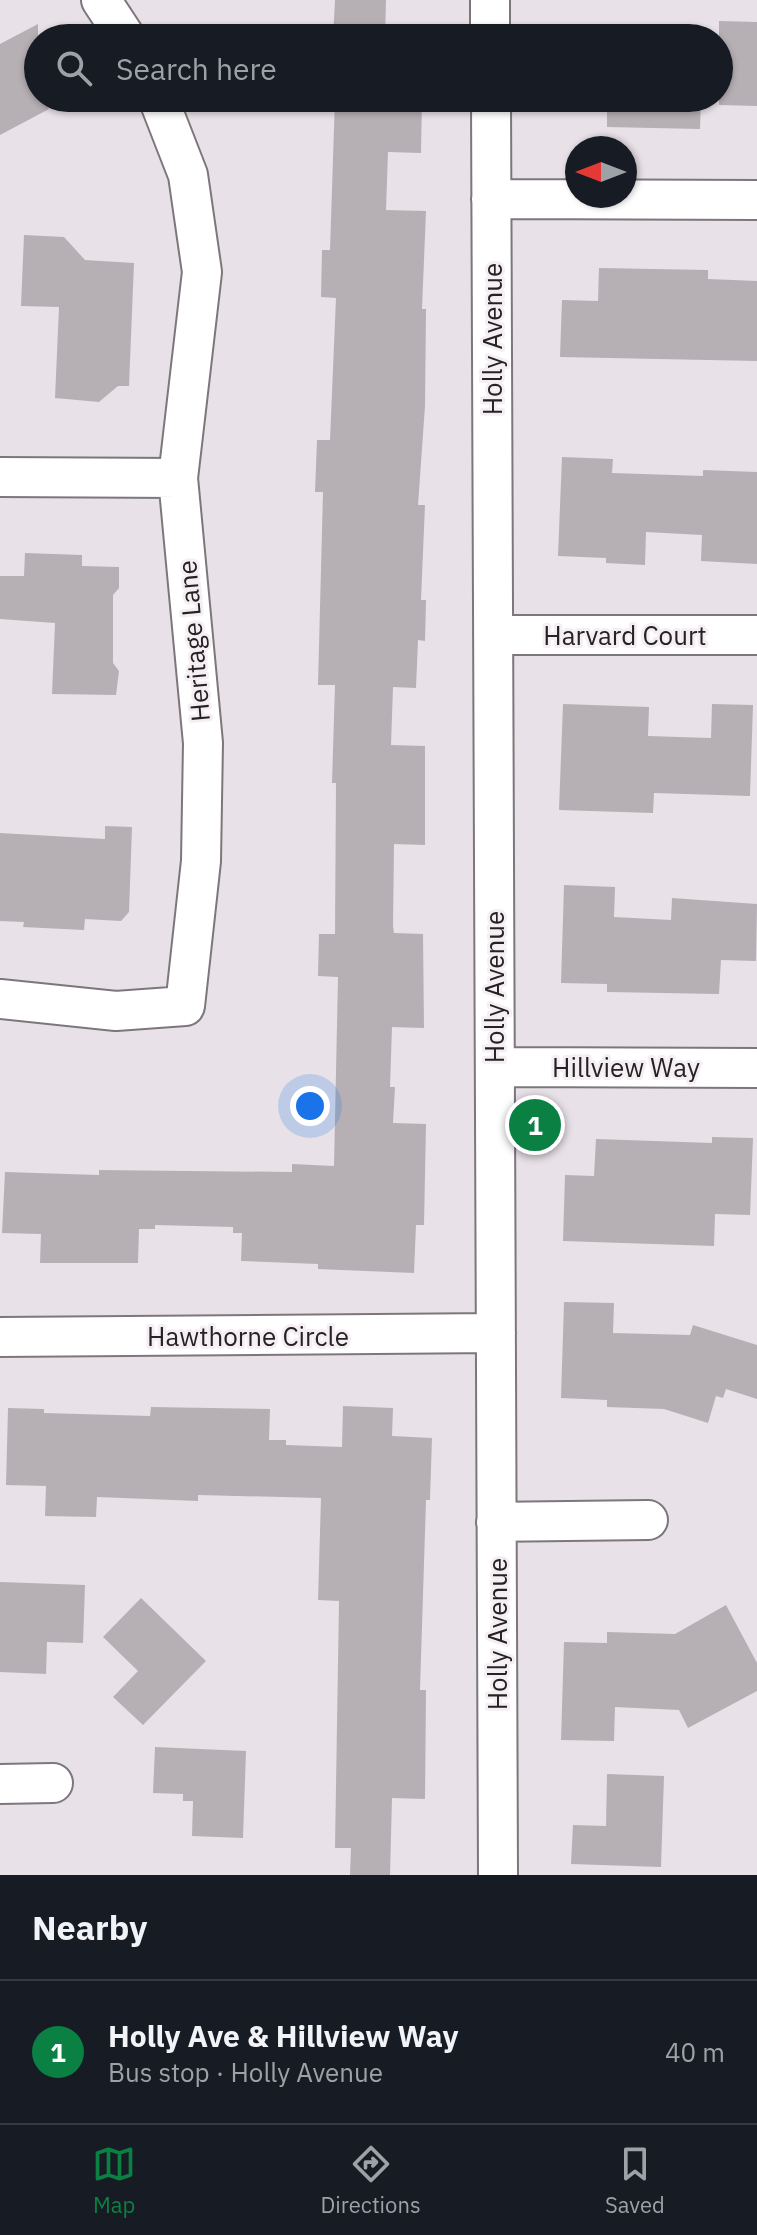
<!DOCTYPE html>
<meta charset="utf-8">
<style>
:root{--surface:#171b24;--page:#20242c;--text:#f1f3f6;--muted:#9ea1a6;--line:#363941;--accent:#0b8043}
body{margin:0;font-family:"IBM Plex Sans",sans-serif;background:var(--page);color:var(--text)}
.compass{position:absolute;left:565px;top:136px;width:72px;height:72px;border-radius:50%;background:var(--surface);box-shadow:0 2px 6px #0004;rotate:270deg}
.you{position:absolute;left:310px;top:1106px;width:28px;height:28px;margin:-20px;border:6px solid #fff;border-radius:50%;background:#1a73e8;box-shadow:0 0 0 12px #1a73e833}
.badge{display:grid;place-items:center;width:52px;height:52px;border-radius:50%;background:var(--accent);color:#fff;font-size:26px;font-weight:700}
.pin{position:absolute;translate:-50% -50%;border:4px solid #fff;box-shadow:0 2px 8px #0006}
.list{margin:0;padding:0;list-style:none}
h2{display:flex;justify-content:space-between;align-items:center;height:104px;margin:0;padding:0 32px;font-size:34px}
h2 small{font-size:26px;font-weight:400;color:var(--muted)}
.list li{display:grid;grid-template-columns:52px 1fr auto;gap:24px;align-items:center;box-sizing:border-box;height:144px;padding:0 32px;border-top:2px solid var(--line)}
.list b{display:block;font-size:30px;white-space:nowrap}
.list p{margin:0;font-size:26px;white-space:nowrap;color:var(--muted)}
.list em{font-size:26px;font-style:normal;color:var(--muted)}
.icon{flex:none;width:44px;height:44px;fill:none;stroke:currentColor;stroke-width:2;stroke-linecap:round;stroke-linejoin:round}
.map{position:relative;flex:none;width:757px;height:1875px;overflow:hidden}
.search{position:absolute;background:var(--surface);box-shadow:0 2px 6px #0004;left:24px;right:24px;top:24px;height:88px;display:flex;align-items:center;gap:20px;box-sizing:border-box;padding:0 28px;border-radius:44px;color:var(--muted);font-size:30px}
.sheet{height:248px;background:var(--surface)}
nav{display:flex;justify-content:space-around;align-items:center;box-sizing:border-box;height:112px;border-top:2px solid var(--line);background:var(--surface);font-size:22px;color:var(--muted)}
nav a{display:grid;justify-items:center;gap:4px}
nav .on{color:var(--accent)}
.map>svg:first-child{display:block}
</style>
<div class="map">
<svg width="757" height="1875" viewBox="0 0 757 1875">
<rect width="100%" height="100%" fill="#e8e1e7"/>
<path fill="#b6b0b5" d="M335,0H386L385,38H333Z
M719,21L757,22V106L719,105Z
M38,24V98H43L49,109L0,135V44Z
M335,98H422L421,153L388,152L386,210L426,211L422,309H426L425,406L418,505H425L421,600H426L425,641L418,640L416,688L393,687L391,745L425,746V845L394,844L393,926L394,933L423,934L424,1028L392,1027L390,1087H395L393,1123L426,1124L424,1225H416L414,1273L318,1269V1264L241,1261L242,1233H233V1227L155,1225V1229H139L138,1263H40L41,1234L2,1233L5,1172L99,1175V1170L292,1172V1164L334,1166L338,977L318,976L319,934H335L336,783H332L335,685H318L323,492H315L317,440H330L336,298L321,297L322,250H330Z
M607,98H701L700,129L607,127Z
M24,235L64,237L85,260L134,263L129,386H118L99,402L55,398L59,307L21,306Z
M599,268L708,270V279L757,281V361L560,357L562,300L598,301Z
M562,457L613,459L612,473L703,476V470L757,472V564L701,561L702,535L646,532L645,565L606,563V558L558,556Z
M25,553L82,555V566L119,567V588L113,595V663L119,671L116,695L52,694L55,623L0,619V576H24Z
M563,704L649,707L648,736L711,738L712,704L753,705L750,796L654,793L653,813L559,810Z
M105,826L132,827L129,912L121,921L85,919L84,930L23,927L24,922L0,921V833L105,839Z
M564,885L615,887L614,917L671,920L672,898L757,904L756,961L721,960L719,994L607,992V984L561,983Z
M712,1137L753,1138L750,1215L715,1214L714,1246L563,1241L565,1175L594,1176L596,1139L712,1143Z
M564,1302L614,1303L613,1333L690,1335L693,1325L757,1345V1399L726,1389L723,1398L716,1396L708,1423L664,1409L607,1407V1400L561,1398Z
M343,1406L393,1408L392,1436L432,1438L430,1500H426L420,1690H426L425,1799L392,1798L390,1875H350L351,1848H335L339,1601L318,1600L321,1498L198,1495V1501L97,1497L96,1517L45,1516L46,1486L6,1485L8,1408L44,1409V1413L150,1416L151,1407L270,1409L269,1440H286V1445L342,1447Z
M0,1582L85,1585L83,1643L47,1642L46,1674L0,1672Z
M141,1598L206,1661L143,1725L113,1697L138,1671L103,1637Z
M726,1605L757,1663V1691L688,1728L679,1710L615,1707L614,1741L561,1740L564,1642L607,1643V1632L675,1634Z
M155,1747L246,1751L243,1838L192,1836L193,1801H183V1794L153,1793Z
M607,1774L664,1776L661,1867L571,1864L573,1825L606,1826Z"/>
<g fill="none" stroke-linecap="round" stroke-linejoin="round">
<defs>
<path id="minor" d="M101,0L126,38
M490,0V38
M491,98L498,1875
M491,199L757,200
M0,477L178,478
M493,635H757
M0,999L116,1011L185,1006L201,861L203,743L178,478L202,272L188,175L158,98
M495,1067L757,1068
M0,1337L496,1333
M496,1522L648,1520
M0,1784L53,1783"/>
</defs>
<use href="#minor" stroke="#7d777c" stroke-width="42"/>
<use href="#minor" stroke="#fff" stroke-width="38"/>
</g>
<g text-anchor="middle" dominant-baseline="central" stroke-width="6" stroke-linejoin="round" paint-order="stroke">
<g font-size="26" fill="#252224" stroke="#f5eff4">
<text transform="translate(492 339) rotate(-90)">Holly Avenue</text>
<text x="625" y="635">Harvard Court</text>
<text transform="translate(193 641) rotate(-95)">Heritage Lane</text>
<text transform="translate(494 987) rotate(-90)">Holly Avenue</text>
<text x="626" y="1067">Hillview Way</text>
<text x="248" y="1336">Hawthorne Circle</text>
<text transform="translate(497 1634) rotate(-90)">Holly Avenue</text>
</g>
</g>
</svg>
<svg class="compass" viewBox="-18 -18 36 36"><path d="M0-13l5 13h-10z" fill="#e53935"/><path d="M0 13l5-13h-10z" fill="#9ea1a6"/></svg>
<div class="you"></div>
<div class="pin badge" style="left:535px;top:1125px">1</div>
<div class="search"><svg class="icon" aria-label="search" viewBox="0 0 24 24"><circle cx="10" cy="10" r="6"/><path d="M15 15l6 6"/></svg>Search here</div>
</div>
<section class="sheet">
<h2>Nearby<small></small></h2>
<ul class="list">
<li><span class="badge">1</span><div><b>Holly Ave &amp; Hillview Way</b><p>Bus stop · Holly Avenue</p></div><em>40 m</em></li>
</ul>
</section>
<nav>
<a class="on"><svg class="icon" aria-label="map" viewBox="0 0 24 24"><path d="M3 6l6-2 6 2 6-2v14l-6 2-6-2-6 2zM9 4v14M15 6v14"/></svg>Map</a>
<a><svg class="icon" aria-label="directions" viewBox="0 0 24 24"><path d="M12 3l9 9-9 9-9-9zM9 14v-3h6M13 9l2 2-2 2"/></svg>Directions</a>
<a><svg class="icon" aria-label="saved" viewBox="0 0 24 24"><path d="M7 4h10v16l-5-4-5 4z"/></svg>Saved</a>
</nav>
